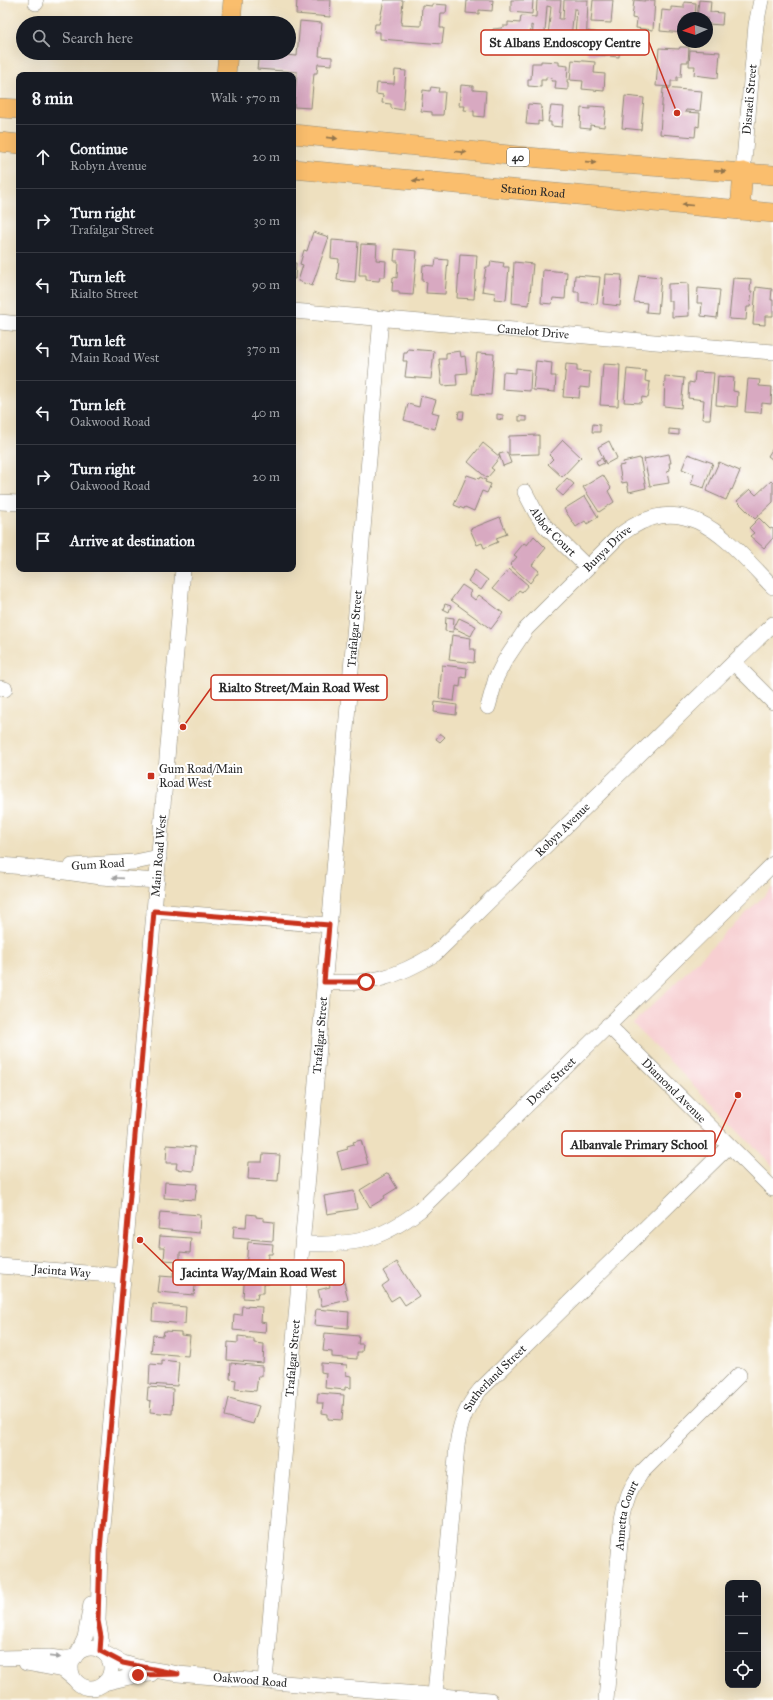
<!DOCTYPE html>
<meta charset="utf-8">
<style>
:root{--surface:#171b24;--page:#20242c;--text:#f1f3f6;--muted:#9ea1a6;--line:#363941}
body{margin:0;font-family:"IM FELL Great Primer",serif;background:var(--page);color:var(--text)}
.controls{position:absolute;right:12px;bottom:12px;display:grid;overflow:hidden;border-radius:8px;box-shadow:0 4px 16px #0002}
.controls button{width:36px;height:36px;display:grid;place-items:center;padding:0;border:0;border-bottom:1px solid var(--line);background:var(--surface);color:var(--text);font:20px sans-serif}
.compass{position:absolute;left:677px;top:12px;width:36px;height:36px;border-radius:50%;background:var(--surface);box-shadow:0 4px 16px #0002;rotate:267deg}
.stop{position:absolute;width:12px;height:12px;margin:-9px;border:3px solid #c8321e;border-radius:50%;background:#fff}
.stop.end{background:#c8321e;border-color:#fff;box-shadow:0 1px 4px #0008}
.list{margin:0;padding:0;list-style:none}
h2{display:flex;justify-content:space-between;align-items:center;height:52px;margin:0;padding:0 16px;font-size:17px}
h2 small{font-size:13px;font-weight:400;color:var(--muted)}
.list li{display:grid;grid-template-columns:26px 1fr auto;gap:12px;align-items:center;box-sizing:border-box;height:64px;padding:0 16px;border-top:1px solid var(--line)}
.list b{display:block;font-size:15px;white-space:nowrap}
.list p{margin:0;font-size:13px;white-space:nowrap;color:var(--muted)}
.list em{font-size:13px;font-style:normal;color:var(--muted)}
.icon{flex:none;width:22px;height:22px;fill:none;stroke:currentColor;stroke-width:2;stroke-linecap:round;stroke-linejoin:round}
.map{position:relative;flex:none;width:773px;height:1700px;overflow:hidden}
.search{position:absolute;background:var(--surface);box-shadow:0 4px 16px #0002;left:16px;top:16px;width:280px;height:44px;display:flex;align-items:center;gap:10px;box-sizing:border-box;padding:0 14px;border-radius:22px;color:var(--muted);font-size:15px}
.panel{position:absolute;background:var(--surface);box-shadow:0 4px 16px #0002;left:16px;top:72px;width:280px;height:500px;border-radius:8px}
.map>svg:first-child{display:block}
</style>
<div class="map">
<svg width="773" height="1700" viewBox="0 0 773 1700">
<rect width="100%" height="100%" fill="#fff"/>
<filter id="ink" filterUnits="userSpaceOnUse"><feTurbulence type="fractalNoise" baseFrequency=".025" numOctaves="2"/><feDisplacementMap in="SourceGraphic" scale="8" xChannelSelector="R" yChannelSelector="G"/><feConvolveMatrix kernelMatrix="1 2 1 2 8 2 1 2 1" color-interpolation-filters="sRGB"/></filter>
<filter id="wash" filterUnits="userSpaceOnUse"><feTurbulence type="fractalNoise" baseFrequency=".012" numOctaves="4" result="noise"/><feDisplacementMap in="SourceGraphic" scale="16" xChannelSelector="R" yChannelSelector="G"/><feGaussianBlur stdDeviation="0.9" result="paint"/><feColorMatrix in="noise" values="0 0 0 0 0 0 0 0 0 0 0 0 0 0 0 0 0 1.4 0 .05"/><feComposite in="paint" operator="in"/></filter>
<g filter="url(#wash)">
<rect width="100%" height="100%" fill="#eee0bf"/>
<path fill="#f7cfd1" d="M773,887V1166L633,1024Z"/>
<g id="blocks">
<path fill="#d8a9c1" d="M297,0H331L330,17L296,14Z
M384,0H403L401,25L421,26L422,5L432,6V4L447,5L446,13H441L440,28H444L442,44L380,39V32H374L375,24H379Z
M467,0H493L492,11L479,10V14L466,13Z
M511,0H533L532,14L511,12Z
M537,0H561L559,19H563L564,0H588L586,49L574,48L577,9H574L570,47L547,45L551,7L547,6L544,45L532,44L533,26L531,25L530,48L514,46L513,48H506V46L491,43L493,29L502,28L503,26H508V22L520,23L521,16L536,17Z
M593,0H613L611,23L591,22Z
M634,0L645,1V0H655L653,30L636,28L637,19L632,18Z
M699,0L711,1L710,12L723,13L722,25L707,24V18H697Z
M684,2L696,3L695,18H683V33L660,31L662,10L671,11V7L684,8Z
M300,21L322,23L319,56L332,57V65L318,64L317,73H314L311,108L294,107L297,72L257,69L259,53L297,56Z
M588,31L611,35L610,38H614L613,41L620,42L619,57L587,54Z
M680,47H689L688,62H682L681,77H677V81H671V87L656,86L659,48L679,49Z
M690,50L720,52L718,78L694,75L695,66H689Z
M572,60L595,62L594,73L605,74L604,91L582,89L583,81L570,80Z
M541,61L559,62V65L568,66L567,82H568V90L555,89L556,81H551L552,78L546,77V80H541V87L528,86V79H531L532,63H541Z
M395,70L406,71L403,110L391,108V104L382,103L383,95L376,94L377,83L394,84Z
M461,85L473,86V90L486,91L484,117L474,116V111L464,110L465,106H459Z
M431,87L439,88L438,92H445L443,115H432V112L421,111L423,90L430,91Z
M663,88L702,91L700,111L686,110L685,112L700,113L699,127L696,126L695,137L660,134Z
M625,96L644,98L641,130L622,128Z
M528,104L541,105L542,122L538,121V125L526,124Z
M551,106L564,107L562,127L551,126V122H548Z
M590,106L606,107L604,127L590,125V129L580,128L581,108L590,109Z
M313,232L329,237L312,286L298,281L303,265L300,264L304,250L307,251Z
M332,240L358,242L355,282L337,280L339,259L331,258Z
M361,244L377,245L376,260L386,261L385,277H380L379,281L366,280V275H359Z
M395,249L417,251L413,295L399,294V291H392L393,277L397,278L398,261H394Z
M460,254L477,255L474,299L457,298Z
M436,259L448,260L445,294L426,293L427,282L422,281L423,265L435,266Z
M491,261L504,263L503,267H509L506,300L494,299L495,293L482,291L486,267H490Z
M514,262L533,264L529,305L512,303Z
M293,263H296L295,279H293Z
M543,270L567,272L565,299L553,298L552,304L541,303Z
M605,274L622,275L620,306L603,304Z
M575,275L600,277L597,304L579,302V292H574Z
M639,275L661,277L658,313L646,312L647,303L634,302Z
M733,278L751,279L750,291H752L750,307H747L746,320L729,319Z
M688,283L689,316L672,317V301H668V284Z
M756,287L772,289L771,300H773V316H765V325L753,324Z
M698,288L720,290L717,318L701,316L702,303H697Z
M408,349L434,351L431,379L405,377L407,361H403L404,353H407Z
M460,351L461,357L465,356L467,373L456,374L457,385L442,386L439,359H446V353Z
M477,353L494,354L491,395L472,394Z
M536,361L552,363L551,376H556L555,392L533,390Z
M566,364L577,365V371L590,372L589,388L580,387L579,398L563,397Z
M603,364L620,365L618,406L600,405Z
M516,368L531,370L530,391L502,389L503,372L516,373Z
M627,369L646,371L645,381L650,382L648,398L642,397L641,403L624,402Z
M695,372L714,373L710,419H702L704,400L688,398L689,382L694,383Z
M665,376L684,378L681,408L664,406Z
M718,376L734,378L733,391L738,392L737,407L716,405Z
M748,379L760,380L759,386L772,387L771,404L762,403L761,413L745,412Z
M421,396L436,400L432,412L439,414L435,429L404,420L408,404L419,407Z
M459,411H464L463,419L458,418Z
M497,414L503,415V420L497,419Z
M519,416L527,417V421H519Z
M593,424L600,425V432H592Z
M669,429L679,430V435L669,434Z
M539,435V454L509,455V436Z
M563,440L581,457L562,477L548,464L553,459L549,455Z
M609,441L617,458L606,464L598,447Z
M483,443L500,457L491,468L494,470L487,478L468,462Z
M773,448V460L768,456Z
M507,452L511,463L503,466L499,454Z
M669,454L671,463H669L670,470L667,471L669,483L650,486L644,459Z
M688,454L713,463L704,488L691,484L694,474L682,469Z
M602,458L604,463L598,466L596,461Z
M640,458L646,488L629,492L627,482L622,483L619,466L624,465L623,462Z
M719,462L740,471L732,490L731,489L726,500L706,491Z
M467,475L479,479L480,477L486,480L485,482L491,484L487,493L482,491L474,511L465,507L464,509L454,505Z
M603,475L611,488L608,491L614,502L599,512L583,487Z
M567,478L574,484L563,496L556,490Z
M771,481L773,483V502L755,519L737,501L750,489L756,495Z
M585,496L598,517L587,524L585,521L576,527L564,509Z
M500,517L507,534L496,538L498,542L484,548L482,543L477,545L470,529Z
M759,518L770,529L772,528L773,529V538L764,548L750,536L754,533L749,528Z
M534,536L546,548L532,565L539,571L530,583L510,565L517,557L514,555L524,543L527,545Z
M509,569L528,585L522,592L519,590L510,601L493,588Z
M475,570L488,580L481,590L468,581Z
M462,585L471,591L469,595L475,600L479,595L503,613L491,629L451,600Z
M445,604L451,606L449,612L443,609Z
M446,617L454,618L453,632L445,631Z
M459,618L476,626L471,636L454,628Z
M452,635L471,638L470,649H475L474,663L449,660Z
M442,665L467,668L466,678L461,677L460,687L456,686L454,701L439,699Z
M435,702L457,705L456,715L434,712Z
M440,733L445,737L440,742L436,739Z
M361,1140L368,1164L342,1170L337,1152L348,1149L347,1146L354,1144L353,1142Z
M167,1145L195,1147L193,1171L176,1169L177,1163H166Z
M263,1154L280,1155L278,1181L248,1179L249,1162H262Z
M388,1173L397,1188L384,1196L385,1198L370,1207L360,1190Z
M165,1182L197,1184L195,1200L164,1198Z
M354,1191L357,1209L327,1214L324,1196Z
M160,1212L200,1215L199,1233L158,1229Z
M247,1214L256,1215V1217L264,1218V1221L274,1222L273,1241L233,1238L234,1226L246,1227Z
M160,1236L191,1238L190,1253L180,1252V1261L164,1260L165,1247H159Z
M248,1242L273,1244L272,1254H268L267,1270L246,1268Z
M397,1262L419,1296L405,1305L399,1296L391,1301L382,1286L389,1281L383,1271Z
M173,1272L189,1273L188,1277H196L194,1295L158,1292L160,1276L173,1277Z
M245,1272L270,1274L269,1284H264V1293H258L257,1299L243,1298Z
M342,1273L348,1300L322,1306L318,1290L330,1287L328,1277Z
M153,1304L186,1307L185,1324L152,1321Z
M242,1306L262,1307L261,1322L266,1323L265,1333L233,1330L234,1314L241,1315Z
M316,1309L349,1312L348,1328L314,1325Z
M164,1331L181,1332V1335L190,1336L188,1356L151,1353L153,1335L163,1336Z
M325,1333L359,1336L358,1344H363L362,1352H357V1359L332,1357V1352L323,1351Z
M238,1336L247,1337V1339H254V1343L264,1344L263,1363L227,1360L228,1342L238,1343Z
M162,1360L179,1362L177,1386L149,1384L150,1364L162,1365Z
M231,1363L262,1366V1376H258L256,1391L235,1389L236,1380L230,1379Z
M321,1363L347,1365L346,1375L351,1376V1388L345,1387V1390L325,1388L326,1373L321,1372Z
M148,1387L173,1389L172,1414L150,1412L151,1401L147,1400Z
M318,1393L344,1395L342,1420L328,1419V1414L322,1413L323,1403H317Z
M229,1398L259,1406L253,1424L225,1416Z"/>
</g>
</g>
<g filter="url(#ink)">
<use href="#blocks" fill-opacity="0" stroke="#8c8675" stroke-width="1"/>
<g fill="none" stroke-linecap="round" stroke-linejoin="round">
<defs>
<g id="minor">
<path d="M36,3V0"/>
<path id="s1" d="M743,172L756,25L761,0"/>
<path id="s2" d="M293,311L773,352"/>
<path d="M0,322L19,324"/>
<path id="s3" d="M525,492L536,513L545,526L587,567"/>
<path d="M0,502L19,503"/>
<path d="M734,663L773,702"/>
<path d="M0,688L5,689"/>
<path id="s4" d="M488,707L496,678L504,662L526,629L620,535C686,484 729,542 773,587"/>
<path d="M0,865L37,868L101,877L157,881"/>
<path id="s5" d="M72,866L135,862L159,857"/>
<path d="M154,911L329,925"/>
<path id="s6" d="M324,982C370,985 396,978 435,954L773,624"/>
<path id="s7" d="M608,1025L773,1189"/>
<path id="s8" d="M303,1244C354,1245 378,1242 420,1210L773,864"/>
<path id="s9" d="M0,1266L123,1276"/>
<circle cx="91" cy="1668" r="20"/>
<path id="s10" d="M101,1651V1637L98,1621L100,1550L183,569"/>
<path d="M78,1653L85,1638L91,1604"/>
<path id="s11" d="M104,1653L123,1663L137,1667L178,1674L490,1700"/>
<path d="M0,1658L49,1657L64,1659L75,1657"/>
<path d="M26,1663L63,1670L73,1678"/>
<path id="s12" d="M265,1681L381,318"/>
<path d="M104,1683L138,1675L151,1674"/>
<path id="s13" d="M435,1695L457,1445C460,1423 466,1407 480,1390L729,1146"/>
<path id="s14" d="M606,1700L622,1520C625,1502 630,1488 641,1473L739,1375"/>
</g>
<g id="major">
<path d="M231,23L233,0"/>
<path d="M226,75L228,53"/>
<path d="M0,108L19,109"/>
<path d="M293,134L539,158L773,175"/>
<path d="M0,142L19,144"/>
<path id="s15" d="M293,169L773,213"/>
<path d="M740,210L743,172"/>
</g>
</defs>
<use href="#minor" stroke="#8c8675" stroke-width="16"/>
<use href="#major" stroke="#8c8675" stroke-width="20"/>
<use href="#minor" stroke="#fff" stroke-width="15"/>
<use href="#major" stroke="#fabe6d" stroke-width="19"/>
</g>
<defs><path id="oneway-solid" d="M-6-.8H1V-3.2L6.5 0L1 3.2V.8H-6Z"/></defs>
<g fill="#92744c">
<use href="#oneway-solid" transform="translate(332 138) rotate(6)"/>
<use href="#oneway-solid" transform="translate(461 152) rotate(5)"/>
<use href="#oneway-solid" transform="translate(591 162) rotate(4)"/>
<use href="#oneway-solid" transform="translate(720 171) rotate(4)"/>
<use href="#oneway-solid" transform="translate(418 181) rotate(-175)"/>
<use href="#oneway-solid" transform="translate(687 205) rotate(-175)"/>
</g>
<g fill="#a0a0a0">
<use href="#oneway-solid" transform="translate(118 878) rotate(-176)"/>
<use href="#oneway-solid" transform="translate(55 1657) rotate(6)"/>
</g>
</g>
<g fill="none" stroke-linecap="round" stroke-linejoin="round" filter="url(#ink)">
<path stroke="#c8321e" stroke-width="5" d="M138,1675L178,1674L123,1663L104,1653L100,1651L101,1637L98,1621L100,1550L154,911L329,925L324,982H366"/>
</g>
<rect fill="#c8321e" stroke="#fff" stroke-width="1.5" x="147" y="772" width="8" height="8" rx="2"/>
<g text-anchor="middle" dominant-baseline="central" stroke-width="4" stroke-linejoin="round" paint-order="stroke">
<rect fill="#fff" stroke="#6b6b6b" stroke-width="1" x="507" y="148" width="22" height="18" rx="3"/>
<g font-size="11" font-weight="bold" fill="#2b2b2b">
<text x="518" y="157">40</text>
</g>
<g font-size="12" fill="#2b2b2b" stroke="#fff">
<text stroke="none"><textPath href="#s1" startOffset="73">Disraeli Street</textPath></text>
<text stroke="none"><textPath href="#s15" startOffset="241">Station Road</textPath></text>
<text stroke="none"><textPath href="#s2" startOffset="241">Camelot Drive</textPath></text>
<text stroke="none"><textPath href="#s3" startOffset="49">Abbot Court</textPath></text>
<text stroke="none"><textPath href="#s4" startOffset="202">Bunya Drive</textPath></text>
<text stroke="none"><textPath href="#s12" startOffset="1056">Trafalgar Street</textPath></text>
<text stroke="none"><textPath href="#s6" startOffset="295">Robyn Avenue</textPath></text>
<text stroke="none"><textPath href="#s10" startOffset="798">Main Road West</textPath></text>
<text stroke="none"><textPath href="#s5" startOffset="26">Gum Road</textPath></text>
<text stroke="none"><textPath href="#s12" startOffset="648">Trafalgar Street</textPath></text>
<text stroke="none"><textPath href="#s8" startOffset="309">Dover Street</textPath></text>
<text stroke="none"><textPath href="#s7" startOffset="93">Diamond Avenue</textPath></text>
<text stroke="none"><textPath href="#s9" startOffset="62">Jacinta Way</textPath></text>
<text stroke="none"><textPath href="#s12" startOffset="324">Trafalgar Street</textPath></text>
<text stroke="none"><textPath href="#s13" startOffset="330">Sutherland Street</textPath></text>
<text stroke="none"><textPath href="#s14" startOffset="186">Annetta Court</textPath></text>
<text stroke="none"><textPath href="#s11" startOffset="150">Oakwood Road</textPath></text>
</g>
<g font-size="12" fill="#2b2b2b" stroke="#fff" text-anchor="start">
<text x="159" y="769">Gum Road/Main<tspan x="159" dy="14">Road West</tspan></text>
</g>
</g>
<path fill="none" stroke="#c8321e" stroke-width="1.5" d="M677 113L649 42M183 727L211 688M738 1095L715 1144M140 1240L173 1272"/>
<g fill="#c8321e" stroke="#fff" stroke-width="1.5">
<circle cx="677" cy="113" r="4"/>
<circle cx="183" cy="727" r="4"/>
<circle cx="738" cy="1095" r="4"/>
<circle cx="140" cy="1240" r="4"/>
</g>
<g fill="#fff" stroke="#c8321e" stroke-width="1.5">
<rect x="481" y="30" width="168" height="25" rx="4"/>
<rect x="211" y="675" width="176" height="25" rx="4"/>
<rect x="562" y="1131" width="153" height="25" rx="4"/>
<rect x="173" y="1260" width="171" height="25" rx="4"/>
</g>
<g font-size="13" text-anchor="middle" font-weight="bold" fill="#2b2b2b">
<text x="565" y="47">St Albans Endoscopy Centre</text>
<text x="299" y="692">Rialto Street/Main Road West</text>
<text x="639" y="1149">Albanvale Primary School</text>
<text x="259" y="1277">Jacinta Way/Main Road West</text>
</g>
</svg>
<div class="controls">
<button>+</button>
<button>−</button>
<button><svg class="icon" aria-label="locate" viewBox="0 0 24 24"><circle cx="12" cy="12" r="6"/><path d="M12 2v4M12 18v4M2 12h4M18 12h4"/></svg></button>
</div>
<svg class="compass" viewBox="-18 -18 36 36"><path d="M0-13l5 13h-10z" fill="#e53935"/><path d="M0 13l5-13h-10z" fill="#9ea1a6"/></svg>
<div class="stop" style="left:366px;top:982px"></div>
<div class="stop end" style="left:138px;top:1675px"></div>
<div class="search"><svg class="icon" aria-label="search" viewBox="0 0 24 24"><circle cx="10" cy="10" r="6"/><path d="M15 15l6 6"/></svg>Search here</div>
<section class="panel">
<h2>8 min<small>Walk · 570 m</small></h2>
<ul class="list">
<li><svg class="icon" aria-label="ahead" viewBox="0 0 24 24"><path d="M12 20V5M6 11l6-6 6 6"/></svg><div><b>Continue</b><p>Robyn Avenue</p></div><em>20 m</em></li>
<li><svg class="icon" aria-label="right" viewBox="0 0 24 24"><path d="M7 20v-9h11M14 6l5 5-5 5"/></svg><div><b>Turn right</b><p>Trafalgar Street</p></div><em>30 m</em></li>
<li><svg class="icon" aria-label="left" viewBox="0 0 24 24"><path d="M17 20v-9H6M10 6l-5 5 5 5"/></svg><div><b>Turn left</b><p>Rialto Street</p></div><em>90 m</em></li>
<li><svg class="icon" aria-label="left" viewBox="0 0 24 24"><path d="M17 20v-9H6M10 6l-5 5 5 5"/></svg><div><b>Turn left</b><p>Main Road West</p></div><em>370 m</em></li>
<li><svg class="icon" aria-label="left" viewBox="0 0 24 24"><path d="M17 20v-9H6M10 6l-5 5 5 5"/></svg><div><b>Turn left</b><p>Oakwood Road</p></div><em>40 m</em></li>
<li><svg class="icon" aria-label="right" viewBox="0 0 24 24"><path d="M7 20v-9h11M14 6l5 5-5 5"/></svg><div><b>Turn right</b><p>Oakwood Road</p></div><em>20 m</em></li>
<li><svg class="icon" aria-label="arrive" viewBox="0 0 24 24"><path d="M6 21V4h12l-3 4 3 4H6"/></svg><div><b>Arrive at destination</b></div></li>
</ul>
</section>
</div>
